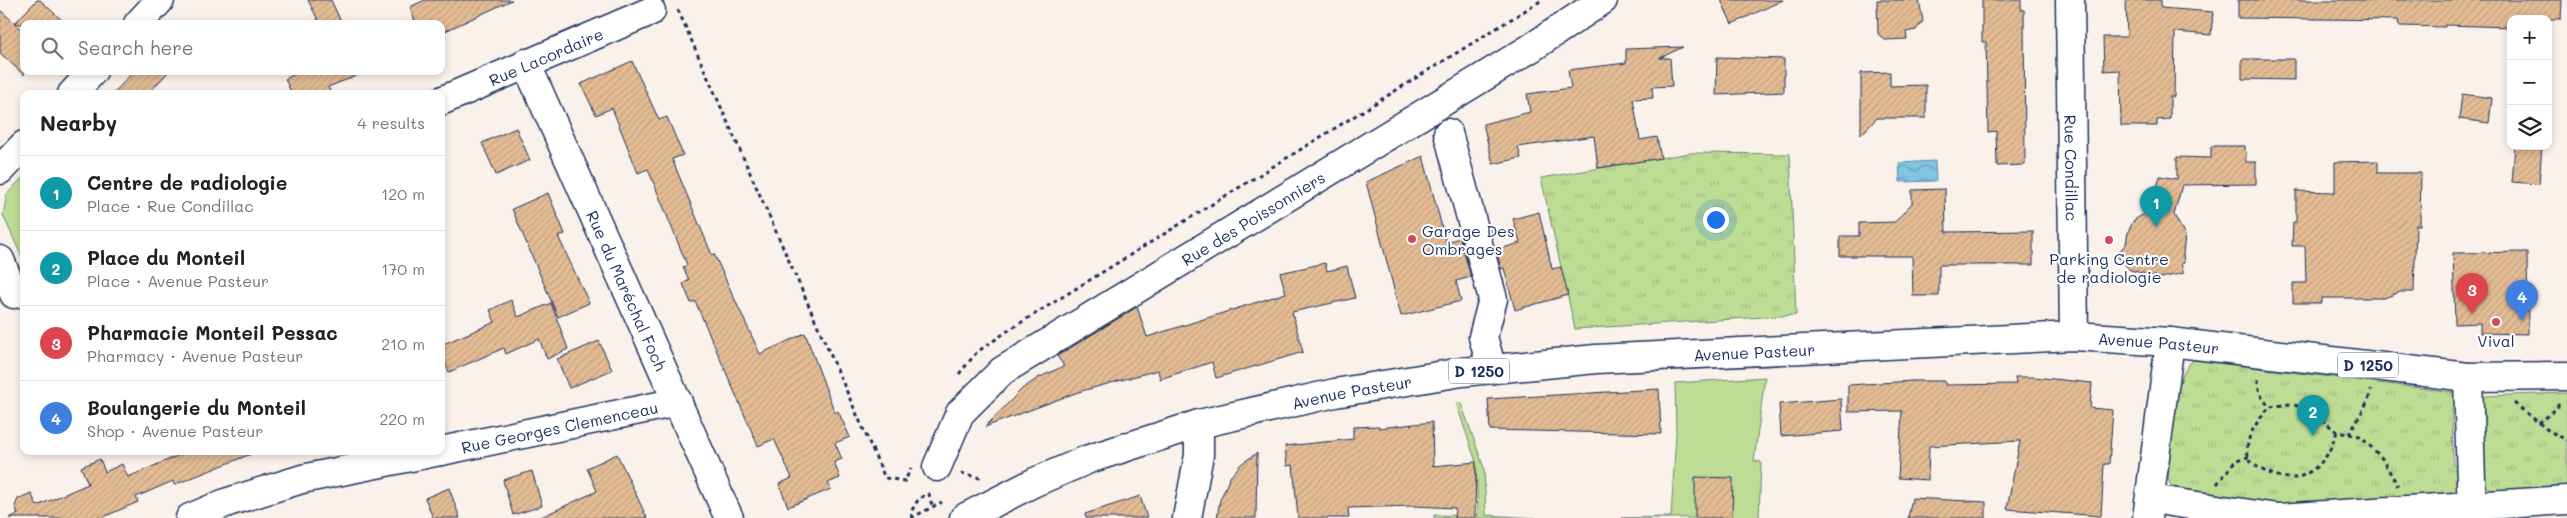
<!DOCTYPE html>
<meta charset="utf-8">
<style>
:root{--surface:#fff;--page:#f6f6f6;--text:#202124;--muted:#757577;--line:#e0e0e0;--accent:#b45309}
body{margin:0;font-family:Mali,sans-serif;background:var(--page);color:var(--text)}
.controls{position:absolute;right:15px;top:15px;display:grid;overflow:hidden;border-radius:10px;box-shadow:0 2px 8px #0003}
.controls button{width:45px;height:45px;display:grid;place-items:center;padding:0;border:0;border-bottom:1px solid var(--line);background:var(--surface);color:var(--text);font:25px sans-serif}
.you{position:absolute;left:1715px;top:219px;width:18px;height:18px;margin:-12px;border:4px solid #fff;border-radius:50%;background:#1a73e8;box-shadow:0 0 0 8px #1a73e833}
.badge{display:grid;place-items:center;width:32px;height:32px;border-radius:50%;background:var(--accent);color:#fff;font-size:16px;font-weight:700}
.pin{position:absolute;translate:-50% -41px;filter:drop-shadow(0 1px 2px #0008)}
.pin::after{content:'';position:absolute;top:26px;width:18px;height:15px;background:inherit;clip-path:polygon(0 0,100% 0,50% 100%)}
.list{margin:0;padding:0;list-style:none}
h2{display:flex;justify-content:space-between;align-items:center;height:65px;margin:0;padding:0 20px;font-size:21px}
h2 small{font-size:16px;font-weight:400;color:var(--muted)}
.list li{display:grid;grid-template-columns:32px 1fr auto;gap:15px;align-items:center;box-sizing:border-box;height:75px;padding:0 20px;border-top:1px solid var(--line)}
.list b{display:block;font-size:19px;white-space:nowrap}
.list p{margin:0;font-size:16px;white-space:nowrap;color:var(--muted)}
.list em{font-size:16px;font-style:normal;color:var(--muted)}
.icon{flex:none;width:28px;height:28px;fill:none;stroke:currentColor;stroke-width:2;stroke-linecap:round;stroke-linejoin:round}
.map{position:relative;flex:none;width:2567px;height:518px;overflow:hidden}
.search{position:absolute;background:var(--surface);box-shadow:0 2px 8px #0003;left:20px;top:20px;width:425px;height:55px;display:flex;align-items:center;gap:12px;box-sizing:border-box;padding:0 18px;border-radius:10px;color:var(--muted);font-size:19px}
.panel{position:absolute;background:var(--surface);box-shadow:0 2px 8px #0003;left:20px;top:90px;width:425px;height:365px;border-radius:10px}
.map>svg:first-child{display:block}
</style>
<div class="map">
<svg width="2567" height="518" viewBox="0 0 2567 518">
<defs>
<pattern id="grass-tufts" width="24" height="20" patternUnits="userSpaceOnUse" patternTransform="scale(1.25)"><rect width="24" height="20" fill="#bddc94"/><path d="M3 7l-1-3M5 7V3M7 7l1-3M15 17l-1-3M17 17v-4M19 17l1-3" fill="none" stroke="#a2bd82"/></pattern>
<pattern id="water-waves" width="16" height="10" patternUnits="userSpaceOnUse" patternTransform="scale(1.25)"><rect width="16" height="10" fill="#80c5e1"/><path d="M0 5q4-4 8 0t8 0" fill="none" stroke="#68a0ba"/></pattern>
<pattern id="building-hatch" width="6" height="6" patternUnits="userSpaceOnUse" patternTransform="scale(1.25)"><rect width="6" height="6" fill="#e4bc94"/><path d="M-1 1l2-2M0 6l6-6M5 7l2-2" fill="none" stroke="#c3a282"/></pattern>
</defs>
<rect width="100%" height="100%" fill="#faf2ea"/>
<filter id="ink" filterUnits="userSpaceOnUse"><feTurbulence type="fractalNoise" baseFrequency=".02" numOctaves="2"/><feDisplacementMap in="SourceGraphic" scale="10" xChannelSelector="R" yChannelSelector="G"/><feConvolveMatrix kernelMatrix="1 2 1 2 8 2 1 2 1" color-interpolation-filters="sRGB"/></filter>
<g filter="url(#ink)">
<path fill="url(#grass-tufts)" stroke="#6c8679" d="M1690,153L1790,154L1796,315L1575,329L1541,178Z
M2193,360L2452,392L2457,395L2461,406L2452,407L2453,465L2461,466L2460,489L2450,495L2281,506L2174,487L2170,484L2168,478C2171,449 2171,378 2193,360Z
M2567,393V489L2497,493L2489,490L2481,476L2482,396Z"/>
<path fill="#bddc94" stroke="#6c8679" d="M24,176V262L3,215L7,194Z
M1765,377L1754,461L1761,462L1759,518H1621L1671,517L1676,433L1675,383Z
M1456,403H1461L1484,468L1486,515L1536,518H1434V515L1478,516L1476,462Z"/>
<path fill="url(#water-waves)" stroke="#5889ad" d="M1935,161L1936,181L1900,182L1899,163Z"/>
<path fill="url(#building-hatch)" stroke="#1b2f5e" d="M37,0H40L66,24H15L24,32V75L0,53V10L15,23Z
M308,0H331L342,24H320Z
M425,0H512L441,33V24H416L410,7Z
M1721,0H1783L1732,24Z
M1877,0H1919L1923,21L1916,30L1906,32L1907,39L1885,40L1878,34Z
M1982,0H2021V10H2024L2025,165L1997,166L1996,131L1988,132L1986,42H1982Z
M2126,0H2161V8L2213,12L2211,35L2175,32L2174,97H2170V119L2157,120V126H2121L2120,70L2104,71L2103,37H2127Z
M2238,0H2562L2561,19H2511V27L2445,25V27L2399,26L2398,20L2238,18Z
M1683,47L1660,58H1670L1672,86L1652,87L1653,98L1633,99L1640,140L1657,137L1661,158L1598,168L1594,136L1518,147L1521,158L1493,164L1483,124L1530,112L1527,94L1571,88L1568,70L1626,63V49Z
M1717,57L1784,59V92L1716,95Z
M2242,59H2294V80L2242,79Z
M632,61L659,120L667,117L683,155L672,159L712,255L714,254L760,354L805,333L835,413L838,411L850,437L835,443L842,459L834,462L840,478L828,483L831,489L788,507L779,484L792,478L774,439L758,446L695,301L691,303L683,284L689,280L683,267L687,265L648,169L638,173L612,108L596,115L581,84Z
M134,71H169L148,94H113Z
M302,71H366V72L328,87L331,94H292L285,79Z
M1890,72V86L1926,85V118H1877L1861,135V73Z
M2462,94L2492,98L2489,123L2459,119Z
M516,128L530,160L496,175L482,143Z
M2211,146H2245L2246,162H2256V184L2182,185L2174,215L2185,235L2183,254L2184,263L2181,264L2184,273L2161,278L2130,270L2116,255L2126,244L2128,232L2134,220L2151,210L2160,176L2177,179V157L2211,158Z
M2515,146H2542L2539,184L2512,182Z
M1423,156L1446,242L1460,238L1471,277L1456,281L1461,301L1401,316L1366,182Z
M2378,161V173H2421L2420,225H2416L2414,292H2400L2384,298H2322V303H2293V283H2306L2305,246H2292L2293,222H2296V191L2335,192V162Z
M1945,189L1946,232L2033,231V265H1939V296H1913L1912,256H1840V236H1859V223L1895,222L1912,203V190Z
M548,193L565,234L558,236L589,303L558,317L512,209Z
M1539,212L1552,269L1561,267L1568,295L1515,310L1504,268L1501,269L1496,250L1520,243L1513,219Z
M2527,252L2528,334L2480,333V323L2455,324L2453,253Z
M1325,263L1327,271L1347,266L1355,298L1292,312L1303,352L1216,378L1212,362L1160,379L1158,370L1078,392L985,427L1022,389L1038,378L1064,366L1057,356L1137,307L1147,337L1286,293L1280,273Z
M511,300L518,317L551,303L568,349L547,359L539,339L506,354L504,348L449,372L441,353V345L495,322L490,310Z
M599,341L612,370L569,388L557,359Z
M2015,377H2034L2092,383L2090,408L2113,410L2109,464H2104L2101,516L2007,509L2020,441L1929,446L1928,480L1898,478L1902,411L1848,412V385L1912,381H1945V385L2016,384Z
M1659,389L1661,434L1490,430L1488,399Z
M1841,399L1843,431L1781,436L1779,404Z
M1432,422L1433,466L1476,462L1475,518H1454L1455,508L1414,506L1348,508L1349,518H1298L1293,465L1287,466L1285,446L1353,439V427L1379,426V428Z
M189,451L256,452L174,485L173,481L136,497L138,502L101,518H9L18,514L15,506L18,499L31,493L37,506L88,484L81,467L100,459L105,472L122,464L128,477Z
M1257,453L1256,518H1217L1220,500L1230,477L1241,464Z
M617,454L647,518H539L597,491L587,468Z
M532,471L542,506L513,515L503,480Z
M1695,477L1733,478L1732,518H1695Z
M449,488L460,518H433L425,498Z
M1140,496L1147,518H1086L1085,514Z
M1912,498L1986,502V518H1908Z"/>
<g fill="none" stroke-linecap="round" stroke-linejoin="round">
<defs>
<g id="minor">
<path id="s1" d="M2070,0L2074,336"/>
<path d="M138,24L160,0"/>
<path id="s2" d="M526,63L729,518"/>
<path d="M72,94L93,71"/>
<path id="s3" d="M441,101L651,11"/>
<path d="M1448,133L1493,299L1483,337L1492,369"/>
<path d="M0,170L24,145"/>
<path d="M0,260L14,294"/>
<path d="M2468,377L2472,518"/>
<path id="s4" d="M441,451L678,402"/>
<path id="s5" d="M937,467L960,413L1002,371L1531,48L1603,0"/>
<path d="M2151,499L2277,518L2567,500"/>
<path d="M190,518L228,502L302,479L440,451"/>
<path d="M1187,518L1199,455V424"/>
<path d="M2147,518L2170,342"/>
</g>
<g id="major">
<path id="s6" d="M964,518L1035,482L1089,459L1199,424L1335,393L1462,372L1596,359L2074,336L2170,342L2468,377L2567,376"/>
</g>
</defs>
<use href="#minor" stroke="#1b2f5e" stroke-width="31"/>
<use href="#major" stroke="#1b2f5e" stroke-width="31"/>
<path stroke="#1b2f5e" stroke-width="3" stroke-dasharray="4 4" stroke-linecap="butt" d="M678,10L885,478L905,481L911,468
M959,374L977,352L1009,330L1542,0
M2258,379C2258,391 2261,398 2270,407
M2514,403L2549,431L2567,440
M2539,423L2557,408L2559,403
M2337,432C2333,441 2330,453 2323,460C2317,468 2304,477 2294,478C2280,479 2251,469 2248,455C2244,437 2259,419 2270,407L2289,404L2308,408L2337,432L2360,436L2381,457L2398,486
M2349,434L2368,401L2371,390
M961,473L984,479
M2217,484L2236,460L2249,457
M911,518L942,502
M912,518L911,512L919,498L929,494L932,506"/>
<use href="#minor" stroke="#fff" stroke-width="28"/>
<use href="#major" stroke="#fff" stroke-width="28"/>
</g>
</g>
<g fill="#d1495b" stroke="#fff" stroke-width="2">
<circle cx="1412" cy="239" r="5"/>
<circle cx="2109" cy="240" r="5"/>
<circle cx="2496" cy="322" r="5"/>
</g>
<g text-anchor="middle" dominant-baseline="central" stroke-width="4" stroke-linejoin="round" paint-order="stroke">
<g fill="#fff" stroke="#5f6d8e" stroke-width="1">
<rect x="2338" y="352.5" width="60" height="25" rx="4"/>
<rect x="1449" y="358.5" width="60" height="25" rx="4"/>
</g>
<g font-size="15" font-weight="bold" fill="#1b2f5e">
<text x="2368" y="365">D 1250</text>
<text x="1479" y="371">D 1250</text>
</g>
<g font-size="16" fill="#1b2f5e" stroke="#fff">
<text stroke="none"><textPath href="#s3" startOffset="114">Rue Lacordaire</textPath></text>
<text stroke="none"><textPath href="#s1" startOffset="168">Rue Condillac</textPath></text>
<text stroke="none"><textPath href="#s5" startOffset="412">Rue des Poissonniers</textPath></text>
<text stroke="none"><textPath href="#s2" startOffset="249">Rue du Maréchal Foch</textPath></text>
<text stroke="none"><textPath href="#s6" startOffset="1220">Avenue Pasteur</textPath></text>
<text stroke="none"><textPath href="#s6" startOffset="815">Avenue Pasteur</textPath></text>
<text stroke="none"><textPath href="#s6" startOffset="410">Avenue Pasteur</textPath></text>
<text stroke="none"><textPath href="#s4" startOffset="121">Rue Georges Clemenceau</textPath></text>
</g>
<g font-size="16" fill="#1b2f5e" stroke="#fff">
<text x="1422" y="230" text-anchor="start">Garage Des<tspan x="1422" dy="18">Ombrages</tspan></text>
<text x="2109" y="258">Parking Centre<tspan x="2109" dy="18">de radiologie</tspan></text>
<text x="2496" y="340">Vival</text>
</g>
</g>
</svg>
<div class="controls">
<button>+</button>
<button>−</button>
<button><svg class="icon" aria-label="layers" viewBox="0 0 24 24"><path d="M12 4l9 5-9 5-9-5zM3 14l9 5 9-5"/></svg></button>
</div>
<div class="you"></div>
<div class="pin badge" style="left:2156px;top:227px;background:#0f9aa8">1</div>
<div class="pin badge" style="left:2313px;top:436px;background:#0f9aa8">2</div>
<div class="pin badge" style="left:2472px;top:314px;background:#e0444e">3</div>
<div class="pin badge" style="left:2522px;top:321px;background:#3f7fe0">4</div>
<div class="search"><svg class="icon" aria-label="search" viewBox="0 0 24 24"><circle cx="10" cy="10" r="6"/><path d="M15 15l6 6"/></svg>Search here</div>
<section class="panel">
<h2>Nearby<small>4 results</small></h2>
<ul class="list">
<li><span class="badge" style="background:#0f9aa8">1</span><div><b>Centre de radiologie</b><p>Place · Rue Condillac</p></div><em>120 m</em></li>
<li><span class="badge" style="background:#0f9aa8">2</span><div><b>Place du Monteil</b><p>Place · Avenue Pasteur</p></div><em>170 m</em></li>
<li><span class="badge" style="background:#e0444e">3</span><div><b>Pharmacie Monteil Pessac</b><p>Pharmacy · Avenue Pasteur</p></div><em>210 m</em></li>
<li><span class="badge" style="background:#3f7fe0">4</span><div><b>Boulangerie du Monteil</b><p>Shop · Avenue Pasteur</p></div><em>220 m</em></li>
</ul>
</section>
</div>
